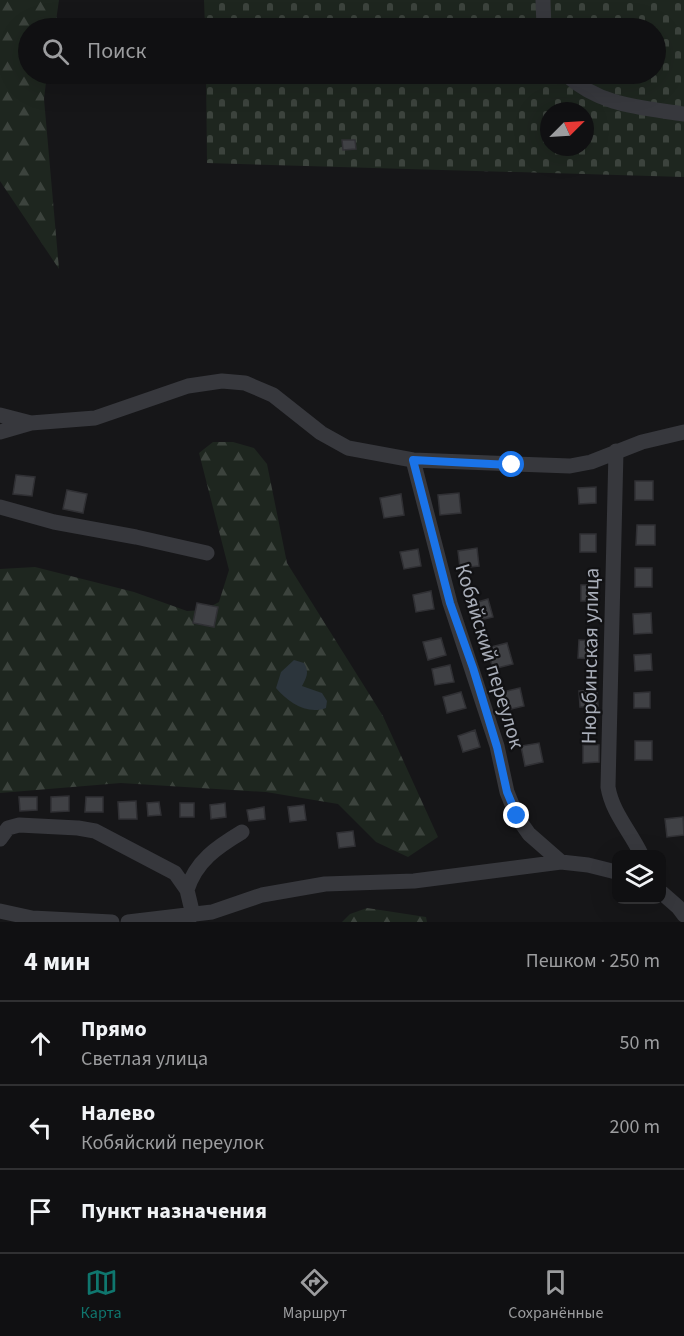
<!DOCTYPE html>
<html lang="ru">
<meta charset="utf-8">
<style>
:root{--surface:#101012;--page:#19191b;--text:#f1f3f6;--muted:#9c9d9f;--line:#303032;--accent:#0f766e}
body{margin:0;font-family:"Source Sans 3",sans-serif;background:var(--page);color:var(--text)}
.controls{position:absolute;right:18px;bottom:18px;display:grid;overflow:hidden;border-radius:12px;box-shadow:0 6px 24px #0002}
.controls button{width:54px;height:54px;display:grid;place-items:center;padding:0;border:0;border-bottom:2px solid var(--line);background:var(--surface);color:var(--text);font:30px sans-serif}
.compass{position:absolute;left:540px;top:102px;width:54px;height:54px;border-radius:50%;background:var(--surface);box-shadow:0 6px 24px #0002;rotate:66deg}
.stop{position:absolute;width:18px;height:18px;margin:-14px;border:4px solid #1a73e8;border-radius:50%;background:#fff}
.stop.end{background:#1a73e8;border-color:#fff;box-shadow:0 2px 6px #0008}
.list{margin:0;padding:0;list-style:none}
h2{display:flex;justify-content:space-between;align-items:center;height:78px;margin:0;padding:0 24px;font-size:26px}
h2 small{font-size:20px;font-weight:400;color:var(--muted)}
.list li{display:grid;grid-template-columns:39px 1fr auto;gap:18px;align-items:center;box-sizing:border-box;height:84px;padding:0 24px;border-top:2px solid var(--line)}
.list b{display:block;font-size:22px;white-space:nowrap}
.list p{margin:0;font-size:20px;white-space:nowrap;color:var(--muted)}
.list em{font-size:20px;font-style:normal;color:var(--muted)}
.icon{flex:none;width:33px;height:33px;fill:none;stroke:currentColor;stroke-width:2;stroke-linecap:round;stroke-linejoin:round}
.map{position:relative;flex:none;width:684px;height:922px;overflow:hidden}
.search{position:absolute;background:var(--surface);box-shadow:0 6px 24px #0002;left:18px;right:18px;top:18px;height:66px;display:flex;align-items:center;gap:15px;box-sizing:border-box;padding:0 21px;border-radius:33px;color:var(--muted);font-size:22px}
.sheet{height:330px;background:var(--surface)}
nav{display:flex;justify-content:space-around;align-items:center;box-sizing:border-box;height:84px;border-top:2px solid var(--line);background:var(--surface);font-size:16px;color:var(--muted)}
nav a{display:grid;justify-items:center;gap:3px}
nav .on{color:var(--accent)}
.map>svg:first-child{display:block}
</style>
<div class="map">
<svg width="684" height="922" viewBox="0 0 684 922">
<defs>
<pattern id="forest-firs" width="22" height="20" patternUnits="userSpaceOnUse" patternTransform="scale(1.5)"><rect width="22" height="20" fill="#1e261f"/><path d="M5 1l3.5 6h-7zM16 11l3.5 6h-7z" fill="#3c433d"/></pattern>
<pattern id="cemetery-stones" width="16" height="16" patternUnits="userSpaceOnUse" patternTransform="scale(1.5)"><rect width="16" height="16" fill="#1e261f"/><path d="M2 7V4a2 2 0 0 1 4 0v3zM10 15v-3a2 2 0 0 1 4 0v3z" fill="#3c433d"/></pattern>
</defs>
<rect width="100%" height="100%" fill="#161618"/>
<path fill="url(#forest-firs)" d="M0,0H59L55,28H28V74H47L44,99L59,269L0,181Z
M213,442H233L254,448L267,464L287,563L383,716L438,837L408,857L376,842L338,804L266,792L121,783L0,793V569L35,567L134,592L187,611L204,610L219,602L229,570L199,453Z
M367,908L426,917L427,922H342L350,914Z"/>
<path fill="url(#cemetery-stones)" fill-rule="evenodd" d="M204,0H684V177L207,163L206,74H656V28H205ZM549,111H585V147H549Z"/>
<path fill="#2c353c" d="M294,660L304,663C310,673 306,678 302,686L322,693L327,701L326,708C307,715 289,703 276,688L281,672Z"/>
<path fill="#404145" stroke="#303034" stroke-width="1.5" d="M342,140H355L356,149L343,150Z
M16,475L35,477L32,496L13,494Z
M635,481H653V500H635Z
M596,487V503L579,504L578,488Z
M67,490L87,494L83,513L63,509Z
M459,493L461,513L440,515L438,495Z
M401,494L404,515L384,518L380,498Z
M637,525H655V545H636Z
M580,534H596V552H580Z
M477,548L479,566L460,568L458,551Z
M418,549L421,566L404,569L400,552Z
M635,568H652V587H635Z
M581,585H596V601H581Z
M431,591L434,609L416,612L413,595Z
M488,599L493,617L475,621L471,604Z
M197,603L218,607L214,627L193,623Z
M651,613L652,633L634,634L633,614Z
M441,638L446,655L428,660L423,642Z
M579,640L596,641L595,659L578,658Z
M507,643L513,664L493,669L487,648Z
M651,654L652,670L635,671L634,655Z
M450,665L454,682L435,685L432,669Z
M520,688L524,706L507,710L503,692Z
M597,690L598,706L580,707L579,691Z
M461,692L466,708L447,713L443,697Z
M650,692V708H634V693Z
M475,730L480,747L463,752L458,736Z
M635,741H652V760H635Z
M539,743L543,762L525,766L521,746Z
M583,745H599V762L583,763Z
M69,796V811L51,812V797Z
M19,797H37V810L20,811Z
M86,797H103V812H85Z
M136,801L137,819H119L118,802Z
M159,802L161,815L148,816L147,803Z
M180,803H194V817H180Z
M225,803L226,817L211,819L210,805Z
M304,805L306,820L290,822L288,807Z
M264,807L265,819L249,821L247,810Z
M683,817L684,835L667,837L665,819Z
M353,831L355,846L339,848L337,833Z"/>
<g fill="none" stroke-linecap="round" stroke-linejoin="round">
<path stroke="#37383d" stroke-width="15" d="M543,0L544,28
M565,74C601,106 638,107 684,114
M0,415L31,423L95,418L188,386L222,381L245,383L273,395L321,433L348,448L413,460L570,466L591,462L642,442L684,432
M0,432L31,423
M616,451L608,787C612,812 630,831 641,854
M413,460L450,603L497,746L507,792L517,817L529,834L561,862L588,865L616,872
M0,507L54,522L136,537L207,553
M0,839L8,828L19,825L78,828L95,831L175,873L187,890L193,915
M187,890C196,861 217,847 242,832
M662,893L678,907L684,915
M0,911L32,918L112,922
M128,922L212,912L262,895L325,884L414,881L561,862"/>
</g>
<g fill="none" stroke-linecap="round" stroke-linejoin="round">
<path stroke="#1a73e8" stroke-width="8" d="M512,465L413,460L450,603L473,668L497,747L507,792L517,816"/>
</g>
<g text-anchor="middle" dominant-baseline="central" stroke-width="4.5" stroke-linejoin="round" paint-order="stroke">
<g font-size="21" fill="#a8adb8" stroke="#111113">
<text transform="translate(490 656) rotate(73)">Кобяйский переулок</text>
<text transform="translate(590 656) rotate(-89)">Нюрбинская улица</text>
</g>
</g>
</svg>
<div class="controls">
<button><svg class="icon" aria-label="layers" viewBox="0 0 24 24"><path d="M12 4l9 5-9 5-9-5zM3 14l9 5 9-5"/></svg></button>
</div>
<svg class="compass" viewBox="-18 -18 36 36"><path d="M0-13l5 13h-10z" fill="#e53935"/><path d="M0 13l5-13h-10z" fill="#9c9d9f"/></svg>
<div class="stop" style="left:512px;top:465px"></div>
<div class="stop end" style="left:517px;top:816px"></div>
<div class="search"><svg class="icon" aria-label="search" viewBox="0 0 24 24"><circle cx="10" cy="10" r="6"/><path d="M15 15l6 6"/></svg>Поиск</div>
</div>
<section class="sheet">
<h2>4 мин<small>Пешком · 250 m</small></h2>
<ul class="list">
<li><svg class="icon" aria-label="ahead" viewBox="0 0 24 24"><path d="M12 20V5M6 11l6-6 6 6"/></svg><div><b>Прямо</b><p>Светлая улица</p></div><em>50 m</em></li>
<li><svg class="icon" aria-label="left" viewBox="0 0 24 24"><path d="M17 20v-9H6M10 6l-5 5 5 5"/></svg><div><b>Налево</b><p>Кобяйский переулок</p></div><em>200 m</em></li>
<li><svg class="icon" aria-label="arrive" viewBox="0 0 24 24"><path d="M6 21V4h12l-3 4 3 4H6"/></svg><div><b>Пункт назначения</b></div></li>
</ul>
</section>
<nav>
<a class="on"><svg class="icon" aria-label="map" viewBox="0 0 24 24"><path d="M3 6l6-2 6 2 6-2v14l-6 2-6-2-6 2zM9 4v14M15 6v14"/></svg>Карта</a>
<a><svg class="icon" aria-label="directions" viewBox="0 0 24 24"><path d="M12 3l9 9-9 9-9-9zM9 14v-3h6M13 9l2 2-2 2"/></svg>Маршрут</a>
<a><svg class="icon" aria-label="saved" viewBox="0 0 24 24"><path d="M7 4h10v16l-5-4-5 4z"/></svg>Сохранённые</a>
</nav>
